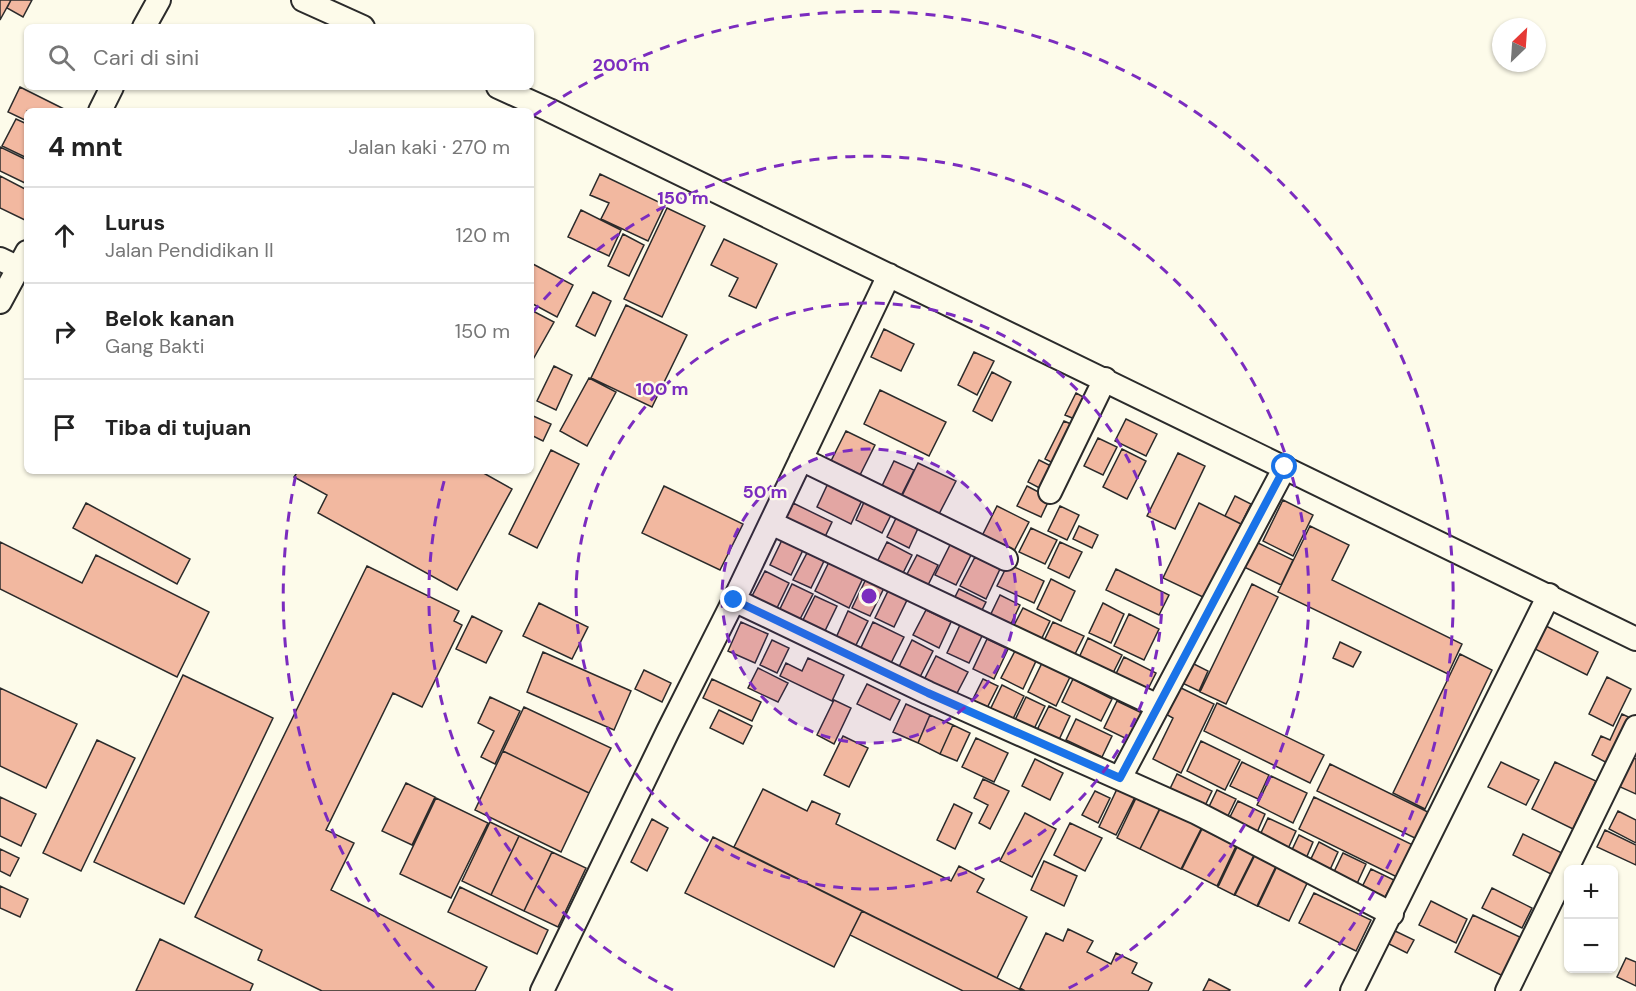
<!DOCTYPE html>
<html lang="id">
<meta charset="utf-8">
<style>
:root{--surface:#fff;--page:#f2f2f2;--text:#222;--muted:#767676;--line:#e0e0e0}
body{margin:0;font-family:"DM Sans",sans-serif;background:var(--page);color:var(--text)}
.controls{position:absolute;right:18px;bottom:18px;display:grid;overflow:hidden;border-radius:9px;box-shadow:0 2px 4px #0004}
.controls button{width:54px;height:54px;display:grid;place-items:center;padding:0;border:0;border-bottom:2px solid var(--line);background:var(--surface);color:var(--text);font:30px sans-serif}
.compass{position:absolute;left:1492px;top:18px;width:54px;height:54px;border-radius:50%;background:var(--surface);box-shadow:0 2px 4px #0004;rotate:25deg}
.stop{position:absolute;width:18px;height:18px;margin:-14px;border:4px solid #1a73e8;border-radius:50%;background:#fff}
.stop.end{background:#1a73e8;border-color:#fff;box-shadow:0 2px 6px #0008}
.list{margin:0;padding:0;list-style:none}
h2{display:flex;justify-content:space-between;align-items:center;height:78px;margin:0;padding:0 24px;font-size:26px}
h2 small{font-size:20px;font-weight:400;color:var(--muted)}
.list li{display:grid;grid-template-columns:39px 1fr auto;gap:18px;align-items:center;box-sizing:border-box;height:96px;padding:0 24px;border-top:2px solid var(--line)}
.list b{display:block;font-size:22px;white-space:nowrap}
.list p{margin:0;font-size:20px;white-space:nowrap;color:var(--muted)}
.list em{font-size:20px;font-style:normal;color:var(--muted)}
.icon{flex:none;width:33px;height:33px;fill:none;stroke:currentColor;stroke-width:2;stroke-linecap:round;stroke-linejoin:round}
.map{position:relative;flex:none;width:1636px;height:991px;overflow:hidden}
.search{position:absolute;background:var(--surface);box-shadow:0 2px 4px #0004;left:24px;top:24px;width:510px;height:66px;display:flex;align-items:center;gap:15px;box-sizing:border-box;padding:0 21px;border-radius:9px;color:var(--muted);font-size:22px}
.panel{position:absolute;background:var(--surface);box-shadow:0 2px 4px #0004;left:24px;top:108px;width:510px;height:366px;border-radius:9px}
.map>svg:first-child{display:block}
</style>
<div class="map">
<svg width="1636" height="991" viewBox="0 0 1636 991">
<rect width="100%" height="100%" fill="#fdfbea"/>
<path fill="#f2b8a0" stroke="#2b2b2b" stroke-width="1.5" d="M0,0H11L0,20Z
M11,0H32L23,17L7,8Z
M20,87L68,111H27V121L8,112Z
M16,119L27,124V158L2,146Z
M0,147L27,160V184L0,171Z
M600,174L665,205L648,241L601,219L609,203L590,195Z
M0,176L27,190V221L0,208Z
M667,208L705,226L662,317L624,299Z
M581,210L621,230L609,256L568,237Z
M623,234L644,245L629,276L608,266Z
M724,239L777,264L756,308L729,296L738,278L711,265Z
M531,263L573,285L557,317L531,303Z
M593,292L611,301L595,336L576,326Z
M626,305L687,335L652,407L591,378Z
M531,310L554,322L531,363Z
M884,329L914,344L901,371L871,357Z
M974,352L994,361L977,395L958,385Z
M554,366L572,375L556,410L537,401Z
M992,372L1011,382L992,421L973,411Z
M589,378L616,392L587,446L560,431Z
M880,390L946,422L929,456L864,424Z
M1076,393L1087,399L1077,420L1065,415Z
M531,415L551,424L543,441L531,435Z
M1126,419L1157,434L1146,456L1115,441Z
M1064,421L1078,427L1059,466L1045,459Z
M846,431L875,445L858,479L829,465Z
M1098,438L1117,447L1103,475L1084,466Z
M1122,449L1146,461L1127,499L1103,487Z
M551,450L579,464L537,548L509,534Z
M1178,453L1205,466L1175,529L1147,516Z
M1039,460L1059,470L1049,493L1028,482Z
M894,461L914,470L900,498L881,488Z
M918,463L956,481L938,516L901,498Z
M298,471H480L512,489L457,590L318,513L327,495L294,477Z
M830,479L864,496L851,524L817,507Z
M664,486L743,524L720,570L642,533Z
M1027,486L1050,498L1041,517L1017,506Z
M1235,496L1251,504L1241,524L1225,516Z
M865,500L892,513L882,533L856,520Z
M1283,500L1313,515L1293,556L1263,541Z
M86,503L190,559L177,584L73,528Z
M793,503L832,522L823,541L784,522Z
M1199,503L1241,524L1205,598L1163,578Z
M997,506L1029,522L1014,551L982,536Z
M1060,506L1079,515L1067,540L1048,531Z
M898,514L920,524L909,548L887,537Z
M1079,526L1098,535L1092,548L1073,539Z
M1310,526L1349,545L1332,580L1462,644L1448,674L1278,592Z
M1031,528L1057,540L1045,564L1019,552Z
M782,540L803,550L791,575L770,565Z
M1252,540L1293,560L1281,585L1240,565Z
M952,541L973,551L956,585L935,575Z
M0,542L82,583L96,555L209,612L177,677L0,589Z
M887,542L912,555L900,579L875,566Z
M1060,542L1082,552L1069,578L1048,568Z
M807,553L824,561L811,588L793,580Z
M917,555L938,565L925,591L904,580Z
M975,557L1000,569L986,599L960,586Z
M829,562L863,578L849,608L815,591Z
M1008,564L1044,581L1034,603L997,586Z
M367,566L459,611L454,621L462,625L422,707L393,693L326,830L354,843L331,890L487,967L475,991H322L258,960L262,950L195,917Z
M1116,569L1169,595L1159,615L1106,590Z
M765,571L789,583L775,612L750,600Z
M866,579L884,588L870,616L852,608Z
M1051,579L1075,591L1061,621L1037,609Z
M792,584L813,594L798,623L778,613Z
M1252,584L1278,597L1226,704L1200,692Z
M889,589L908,598L894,627L875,618Z
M959,589L986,602L979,616L952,603Z
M1000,595L1020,605L1008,630L988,620Z
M815,596L837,606L822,637L800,626Z
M539,603L588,627L572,659L523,636Z
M1103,603L1124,614L1111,643L1089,633Z
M1023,608L1050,621L1040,642L1012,629Z
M926,610L951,622L939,648L913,635Z
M848,611L868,621L854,649L835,640Z
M1129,614L1159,629L1144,660L1114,646Z
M472,616L502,631L486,663L456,649Z
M741,622L768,634L755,663L728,651Z
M873,622L904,637L889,667L859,652Z
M1053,622L1084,636L1072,660L1042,645Z
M1542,624L1598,652L1587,675L1531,647Z
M960,625L982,636L969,663L947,653Z
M1088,638L1122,655L1110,679L1077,662Z
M987,639L1008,649L994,679L973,669Z
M772,640L789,648L777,673L760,665Z
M912,640L933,651L918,681L897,671Z
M1340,642L1361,652L1353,667L1333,658Z
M1015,651L1036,661L1023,689L1001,678Z
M543,652L631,691L614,730L527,692Z
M1460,654L1492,670L1425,809L1393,793Z
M936,656L968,672L955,697L923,682Z
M1124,657L1156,673L1146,693L1114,678Z
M808,658L844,675L832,701L780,676L786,663L802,671Z
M1188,661L1208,671L1199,691L1178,681Z
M1042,663L1070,677L1056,706L1028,692Z
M758,668L788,683L778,702L748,688Z
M644,670L671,683L662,702L635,689Z
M183,675L273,718L184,904L94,862Z
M1607,677L1631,689L1613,726L1589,714Z
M712,679L761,702L752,721L703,698Z
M983,679L998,686L985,712L970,705Z
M1073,679L1112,699L1101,721L1062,702Z
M867,684L900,700L890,720L857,704Z
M1002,685L1024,696L1010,725L988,714Z
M1175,685L1214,704L1181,773L1153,759L1173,718L1162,712Z
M0,688L77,724L46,788L0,766Z
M490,697L520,711L495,764L481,757L494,731L478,723Z
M1026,697L1045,706L1034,729L1015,720Z
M834,700L851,708L834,744L817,735Z
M1117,701L1142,713L1129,740L1104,728Z
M1217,703L1324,755L1310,783L1204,731Z
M906,704L930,715L918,743L893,732Z
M1049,706L1070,716L1057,744L1035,734Z
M524,707L611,748L589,793L503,751Z
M719,710L752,726L743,744L710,728Z
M1622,714L1635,720L1613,766L1592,755L1601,736L1610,740Z
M930,715L953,725L940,754L918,743Z
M1076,719L1112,736L1102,757L1066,740Z
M953,725L970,733L957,761L940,754Z
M843,736L868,748L849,787L824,775Z
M976,738L1008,753L994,782L962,767Z
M97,740L135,758L81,871L43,853Z
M1201,741L1240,760L1225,790L1187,771Z
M503,751L589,793L561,852L475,810Z
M1632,757L1636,759V794L1618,786Z
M1035,759L1063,773L1050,800L1022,786Z
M1242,762L1269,775L1258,799L1230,786Z
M1501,762L1539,780L1526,805L1488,787Z
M1555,762L1596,781L1573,829L1532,809Z
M1330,764L1432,814L1419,840L1317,791Z
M1177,774L1212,791L1203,810L1168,793Z
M1271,776L1307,793L1293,823L1257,805Z
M983,779L1009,791L990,829L979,823L988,805L974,798Z
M406,783L435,797L412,845L382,831Z
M763,789L807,811L812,801L840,814L836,824L951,881L959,866L984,879L977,892L1027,917L997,978L734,847Z
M1117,789L1135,797L1116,835L1099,827Z
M1217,790L1236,799L1225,822L1206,813Z
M1095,791L1110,798L1098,823L1082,815Z
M1137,796L1160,808L1140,849L1117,838Z
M0,797L36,814L21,846L0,836Z
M1314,797L1415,846L1399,878L1299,829Z
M436,798L488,823L451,898L400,874Z
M1238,801L1265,814L1255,837L1227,823Z
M954,804L972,813L955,849L937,840Z
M1161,807L1202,827L1181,869L1140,849Z
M1618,811L1636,820V843L1609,829Z
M1025,813L1056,829L1032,877L1000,861Z
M1268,818L1296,831L1287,851L1259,837Z
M652,819L668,828L647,871L631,862Z
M490,822L519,836L491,895L462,881Z
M1070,823L1102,838L1085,871L1054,855Z
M1202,829L1236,846L1217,886L1182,869Z
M1605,830L1636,845V865L1597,847Z
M1523,834L1562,853L1551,874L1513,855Z
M1299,835L1313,842L1305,861L1290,854Z
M519,836L552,852L524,911L491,895Z
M713,837L862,911L834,967L685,893Z
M1319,842L1338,852L1329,872L1309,863Z
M1238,845L1255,853L1234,895L1218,887Z
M0,849L19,858L10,876L0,871Z
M1257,851L1278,862L1257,906L1235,895Z
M552,852L586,868L558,927L524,911Z
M1343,853L1366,864L1355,888L1332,876Z
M1044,861L1077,876L1064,906L1031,890Z
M1279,862L1310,877L1289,921L1258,906Z
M1371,869L1394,880L1382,903L1360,891Z
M0,886L28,899L20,917L0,908Z
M460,887L548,930L537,954L448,912Z
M1492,888L1532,908L1522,928L1482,908Z
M1314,893L1371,920L1356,951L1299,923Z
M1431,901L1467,919L1456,943L1419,925Z
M862,911L997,978L1023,991H963L850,935Z
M1473,915L1522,938L1503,976L1455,952Z
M1068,929L1093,941L1087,952L1111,964L1116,953L1137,963L1132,973L1152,983L1148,991H1025L1020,988L1046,933L1063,941Z
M1393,930L1414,940L1407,953L1387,943Z
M160,939L253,984L250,991H136Z
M1626,958L1636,962V986L1617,977Z
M1209,979L1230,990L1229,991H1203Z"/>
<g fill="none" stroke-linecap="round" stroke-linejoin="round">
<defs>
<path id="minor" d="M303,0L363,27
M144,27L159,0
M498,87L549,110L1636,639
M100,111L112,87
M0,259L19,268
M0,302L27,252
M801,459L1006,559
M1050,492L1105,379
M771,523L1158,706
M734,600L928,693L1197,813L1392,914
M1120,778L1285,467
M542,991L668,731L734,600L889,275
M1352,991L1549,595
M1507,991L1636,727"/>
</defs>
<use href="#minor" stroke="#2b2b2b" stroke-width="26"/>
<use href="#minor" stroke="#fdfbea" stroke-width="22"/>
</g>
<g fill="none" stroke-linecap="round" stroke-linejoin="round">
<path stroke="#1a73e8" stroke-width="8" d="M734,600L928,693L1120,778L1285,467"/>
</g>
<circle cx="869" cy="596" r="147" fill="#7b2cbf" fill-opacity=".12"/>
<g fill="none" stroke="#7b2cbf" stroke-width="3" stroke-dasharray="10 8">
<circle cx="869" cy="596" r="147"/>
<circle cx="869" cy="596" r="293"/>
<path d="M673 990A440 440 0 0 1 447 471M532 313A440 440 0 1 1 1065 990"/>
<path d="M434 988A586 586 0 0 1 296 474M533 116A586 586 0 0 1 1304 988"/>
</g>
<circle cx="869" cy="596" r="9" fill="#7b2cbf" stroke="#fdfbea" stroke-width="3"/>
<g font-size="18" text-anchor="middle" font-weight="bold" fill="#7b2cbf" stroke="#fdfbea" stroke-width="4.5" stroke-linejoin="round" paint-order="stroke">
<text x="621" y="71">200 m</text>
<text x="683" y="204">150 m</text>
<text x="662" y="395">100 m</text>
<text x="765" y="498">50 m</text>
</g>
</svg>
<div class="controls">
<button>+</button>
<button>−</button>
</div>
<svg class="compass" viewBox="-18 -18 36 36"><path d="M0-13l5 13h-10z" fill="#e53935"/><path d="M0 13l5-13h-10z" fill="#767676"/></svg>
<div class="stop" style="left:1285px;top:467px"></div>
<div class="stop end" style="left:734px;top:600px"></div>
<div class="search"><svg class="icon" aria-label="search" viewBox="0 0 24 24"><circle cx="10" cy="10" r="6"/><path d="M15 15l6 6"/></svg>Cari di sini</div>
<section class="panel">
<h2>4 mnt<small>Jalan kaki · 270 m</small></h2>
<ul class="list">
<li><svg class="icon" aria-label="ahead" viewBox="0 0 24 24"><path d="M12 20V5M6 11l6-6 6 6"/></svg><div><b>Lurus</b><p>Jalan Pendidikan II</p></div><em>120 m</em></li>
<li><svg class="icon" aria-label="right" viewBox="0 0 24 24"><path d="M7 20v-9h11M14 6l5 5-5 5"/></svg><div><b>Belok kanan</b><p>Gang Bakti</p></div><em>150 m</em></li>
<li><svg class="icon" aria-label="arrive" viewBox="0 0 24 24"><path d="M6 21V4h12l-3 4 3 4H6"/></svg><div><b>Tiba di tujuan</b></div></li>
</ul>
</section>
</div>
